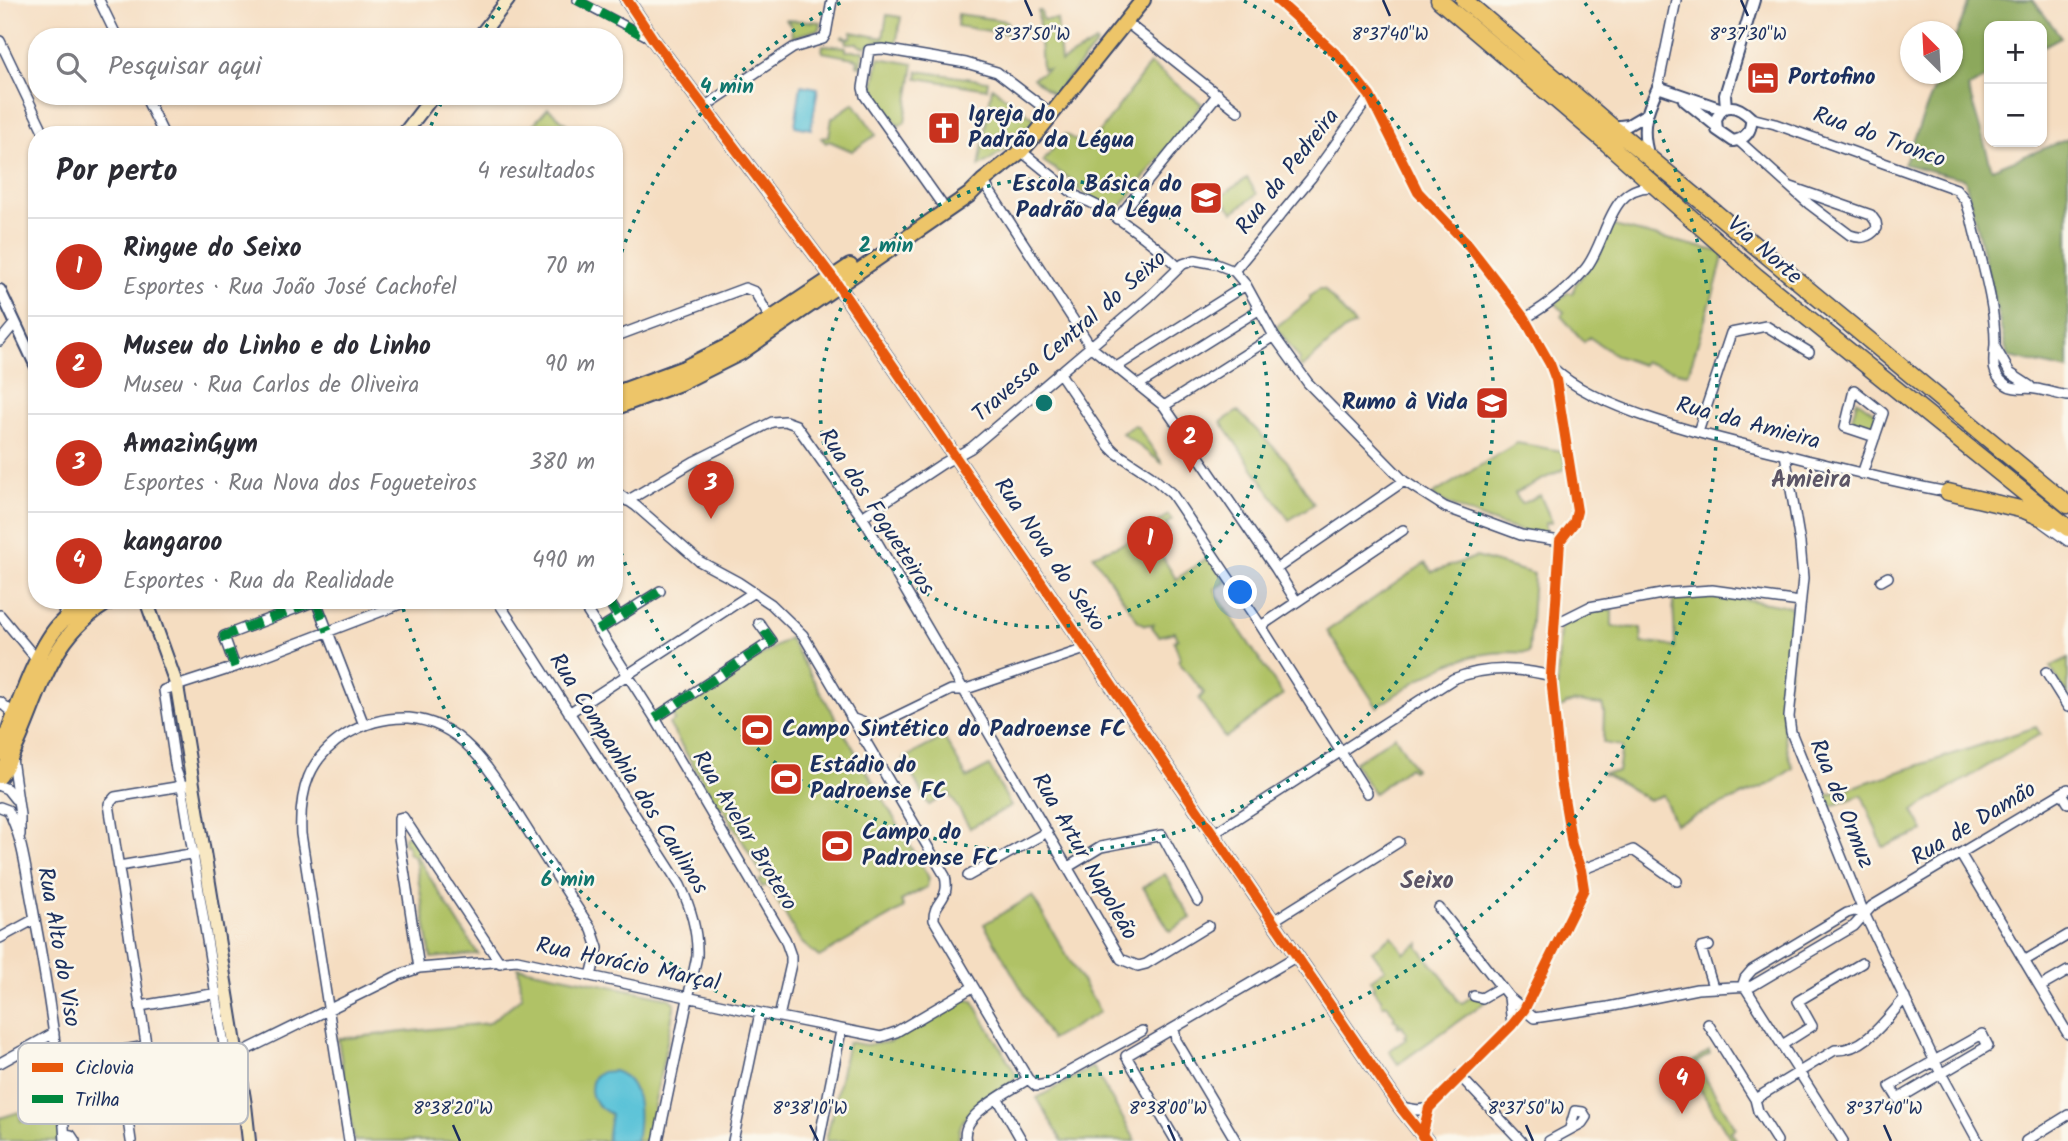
<!DOCTYPE html>
<html lang="pt">
<meta charset="utf-8">
<style>
:root{--surface:#fff;--page:#f2f2f3;--text:#2b2b33;--muted:#7c7c81;--line:#e1e1e2;--accent:#c8321e}
body{margin:0;font-family:Kalam,sans-serif;background:var(--page);color:var(--text)}
.controls{position:absolute;right:21px;top:21px;display:grid;overflow:hidden;border-radius:14px;box-shadow:0 2px 5px #0004}
.controls button{width:63px;height:63px;display:grid;place-items:center;padding:0;border:0;border-bottom:2px solid var(--line);background:var(--surface);color:var(--text);font:35px sans-serif}
.compass{position:absolute;left:1900px;top:21px;width:63px;height:63px;border-radius:50%;background:var(--surface);box-shadow:0 2px 5px #0004;rotate:336deg}
.you{position:absolute;left:1241px;top:593px;width:24px;height:24px;margin:-18px;border:5px solid #fff;border-radius:50%;background:#1a73e8;box-shadow:0 0 0 10px #1a73e833}
.badge{display:grid;place-items:center;width:46px;height:46px;border-radius:50%;background:var(--accent);color:#fff;font-size:23px;font-weight:700}
.pin{position:absolute;translate:-50% -58px;filter:drop-shadow(0 2px 4px #0008)}
.pin::after{content:'';position:absolute;top:37px;width:24px;height:21px;background:inherit;clip-path:polygon(0 0,100% 0,50% 100%)}
.list{margin:0;padding:0;list-style:none}
h2{display:flex;justify-content:space-between;align-items:center;height:91px;margin:0;padding:0 28px;font-size:30px}
h2 small{font-size:23px;font-weight:400;color:var(--muted)}
.list li{display:grid;grid-template-columns:46px 1fr auto;gap:21px;align-items:center;box-sizing:border-box;height:98px;padding:0 28px;border-top:2px solid var(--line)}
.list b{display:block;font-size:26px;white-space:nowrap}
.list p{margin:0;font-size:23px;white-space:nowrap;color:var(--muted)}
.list em{font-size:23px;font-style:normal;color:var(--muted)}
.icon{flex:none;width:38px;height:38px;fill:none;stroke:currentColor;stroke-width:2;stroke-linecap:round;stroke-linejoin:round}
.map{position:relative;flex:none;width:2068px;height:1141px;overflow:hidden}
.search{position:absolute;background:var(--surface);box-shadow:0 2px 5px #0004;left:28px;top:28px;width:595px;height:77px;display:flex;align-items:center;gap:18px;box-sizing:border-box;padding:0 24px;border-radius:28px;color:var(--muted);font-size:26px}
.panel{position:absolute;background:var(--surface);box-shadow:0 2px 5px #0004;left:28px;top:126px;width:595px;height:483px;border-radius:28px}
.map>svg:first-child{display:block}
</style>
<div class="map">
<svg width="2068" height="1141" viewBox="0 0 2068 1141">
<rect width="100%" height="100%" fill="#fbf7ec"/>
<filter id="ink" filterUnits="userSpaceOnUse"><feTurbulence type="fractalNoise" baseFrequency=".0143" numOctaves="2"/><feDisplacementMap in="SourceGraphic" scale="14" xChannelSelector="R" yChannelSelector="G"/><feConvolveMatrix kernelMatrix="1 2 1 2 8 2 1 2 1" color-interpolation-filters="sRGB"/></filter>
<filter id="wash" filterUnits="userSpaceOnUse"><feTurbulence type="fractalNoise" baseFrequency=".00686" numOctaves="4" result="noise"/><feDisplacementMap in="SourceGraphic" scale="28" xChannelSelector="R" yChannelSelector="G"/><feGaussianBlur stdDeviation="1.57" result="paint"/><feColorMatrix in="noise" values="0 0 0 0 0 0 0 0 0 0 0 0 0 0 0 0 0 1.4 0 .05"/><feComposite in="paint" operator="in"/></filter>
<g filter="url(#wash)">
<rect width="100%" height="100%" fill="#f5ddc1"/>
<path fill="#b0c266" stroke="#667862" stroke-width="2" d="M1038,11H1041L1043,20L1057,19L1061,62L1096,42L1097,44L1054,95L1033,78L1048,69H1042Z
M958,14L1007,21L1009,34L957,26Z
M887,15L901,17L896,45C885,42 876,39 866,47L858,45V43H846L847,39L842,37L843,36L851,38L852,32L883,38Z
M786,20L821,22L820,29L792,37L791,26Z
M823,45L846,47V51H864L860,66L857,65L858,59L822,52Z
M879,58L914,64L905,122L898,126L875,92L874,84Z
M1150,64L1202,104L1116,213L1077,189L1079,185L1043,161L1065,134L1088,148Z
M918,71L988,81L987,89L917,78Z
M992,87L1036,120L1015,143L979,167Z
M854,103L876,135L852,151L829,141L826,143L821,138L829,136L832,118Z
M548,108L579,135H524Z
M1247,178L1257,194L1233,212L1221,196Z
M1610,225L1724,253L1716,285L1688,374L1644,362L1642,365L1617,356L1589,337L1584,342L1561,316L1564,312L1555,303L1568,292L1573,294L1575,285L1599,255Z
M1319,289H1324L1355,325L1343,331L1302,368L1298,363L1300,360L1276,327L1310,300V296Z
M1857,400L1878,415L1872,430L1851,422Z
M1238,411L1287,461L1314,504L1289,520L1221,422Z
M1134,425L1137,426L1163,464L1122,433Z
M1517,443L1562,451L1566,468L1515,493L1521,504L1540,495L1551,520V523H1545V535C1521,535 1455,509 1432,495Z
M1168,515L1172,520L1166,524L1169,530L1163,535L1168,541L1157,548L1176,579L1210,556L1226,582L1215,589L1218,597L1283,695L1225,738L1199,699L1204,693L1178,661L1180,658L1174,641L1178,639L1175,632L1159,636L1152,627L1153,624L1145,625L1138,621L1093,555L1148,534L1146,531Z
M1476,557L1534,574L1529,653C1461,647 1432,671 1377,707L1327,631L1425,563L1432,572Z
M1709,593L1790,607C1804,626 1783,690 1783,715C1782,732 1788,752 1793,768L1770,784L1675,824L1663,795L1649,800C1633,791 1617,779 1601,773L1618,772L1622,746L1603,743L1604,711L1602,705C1585,704 1583,700 1565,704V706L1556,709L1560,625L1588,611L1612,609V627L1641,628L1642,643L1664,644L1675,648L1673,598Z
M789,638L929,878L927,887L901,901L904,908L819,957L801,942L768,885L762,887L759,881L764,878L722,806L718,808L669,724L675,720L671,713Z
M2068,658V695L2050,667Z
M2036,727L2040,734L1913,811L1924,831L1883,847L1862,795L1829,807L1825,796Z
M1395,736L1415,769L1412,770L1409,767L1374,793L1354,763Z
M944,737L967,778L989,766L1011,806L970,828L949,793L929,805L903,759Z
M407,835L412,836L419,848L417,857L478,954L431,958L415,858L408,853L407,844H404V837Z
M1165,874L1191,918L1170,931L1143,887Z
M1032,896L1100,1012L1051,1040L984,924Z
M1392,936L1404,953L1419,943V948L1448,984L1458,1001L1462,1003L1471,997L1487,998L1488,1000L1398,1064L1389,1051L1406,1039L1404,1036L1407,1034L1402,1025L1399,1027L1397,1025L1399,1023L1393,1019L1395,1017L1387,1004L1383,1006L1381,1002L1382,1000L1372,988L1375,986L1370,980L1385,969L1372,951Z
M518,967L669,998L675,1003L647,1141H354L338,1039L489,1023L522,997Z
M965,999L973,1001L1016,1074L1013,1082C992,1096 955,1111 959,1141H826L848,1042L865,1045L890,1042Z
M1709,1051L1710,1054L1696,1063L1736,1128L1731,1131L1737,1141H1732L1686,1066Z
M1093,1067L1136,1141H1062L1039,1101L1037,1098Z
M19,1112L21,1121L59,1114L61,1141H0V1118Z"/>
<path fill="#8ca85b" stroke="#546c5c" stroke-width="2" d="M1970,0H2033L2061,37L2042,47V26H1989V76L1968,88L1992,169L2068,139V370L2008,357L1965,179L1904,164L1940,74H1952L1953,43Z"/>
<path fill="#5bc3d8" stroke="#3b799b" stroke-width="2" d="M801,85L818,88L811,129L795,126Z
M614,1071C643,1080 640,1118 636,1141H607L611,1114C595,1106 586,1095 594,1077L602,1072Z"/>
</g>
<g filter="url(#ink)">
<g fill="none" stroke-linecap="round" stroke-linejoin="round">
<defs>
<path id="pedestrian" d="M577,0L651,39"/>
<path id="minor" d="M99,0L117,37
M1277,0L1339,57L1370,96L1418,192L1469,246L1507,295L1524,318L1550,364L1556,380L1577,511L1574,523L1560,541L1551,676L1561,780L1572,845L1581,870L1584,889L1524,1010L1512,1025L1429,1108L1422,1136
M1126,22L1238,111
M0,41L45,135
M1658,87L1676,0
M145,96L164,135
M704,107L793,48L823,39L826,34L832,0
M1751,118L1775,124L1956,189L1966,201L1971,217C1980,257 1996,305 1995,345C1994,360 1990,373 2005,384C2014,391 2026,387 2036,389C2047,391 2057,394 2068,396
M1738,140L1809,204L1850,235C1861,239 1869,238 1877,228L1876,222L1871,215L1791,187
M1021,151L1079,198C1106,206 1159,247 1179,268
M983,181L1091,347L1164,406L1276,569
M941,203L865,96L863,88L869,50L883,49L966,63L997,72L1052,114
M1117,219L1218,94
M1234,271L1311,178L1370,96
M1524,319C1548,305 1569,289 1586,268C1608,240 1608,185 1653,187
M614,337L745,288L755,292L771,320
M0,341L15,323
M1995,347L2010,373L2030,386
M1118,366L1246,285
M1553,368C1597,412 1725,440 1787,455C1840,468 1893,482 1948,492
M1059,372L1109,446L1115,452L1150,475L1172,494L1261,626L1403,530
M1140,384L1260,309
M1164,406L1274,336
M1698,432L1731,333L1766,326L1809,352
M1785,454L1800,543L1803,578L1789,717L1791,732L1864,913L1936,1064L1978,1141
M1862,474L1883,413L1854,390L1845,427L1875,437
M614,491L636,506L699,561L738,582L771,604L803,635L945,876C951,901 933,900 934,920L1028,1079L1036,1086L1047,1084L1142,1031
M627,501L695,461L772,422L785,421L796,425L866,523L1121,959L1138,966L1146,964L1208,926
M862,517L942,464L971,448L1149,297L1183,264L1195,260L1216,264L1234,271L1246,285L1274,336L1308,383L1404,481L1445,507L1521,535L1560,541
M2043,523L2068,541
M1881,581L1888,577
M497,600L680,885C691,908 698,930 697,956L658,1141
M580,600L655,718L785,939L791,956V964L779,1017
M608,600L619,617
M316,601L364,725
M1296,601L1276,569L1404,481
M0,615L39,662
M1553,625L1589,607L1667,593L1712,590L1800,602
M1261,626L1367,793
M598,630L660,591
M235,667L224,636L318,600
M2046,672L2068,707
M0,702L15,715
M569,713L754,592
M655,718L772,641L759,623
M851,718L875,727
M864,740L875,727L951,690H963L975,686L1079,651L1085,646
M12,759L20,815V835
M0,786L7,789L15,799
M2062,793L2068,803
M0,807L8,810C23,839 26,872 32,903C47,982 60,1061 65,1141
M1213,834L1453,679C1485,666 1517,667 1551,676
M1961,855L2068,1034
M119,866L196,853
M1068,867L1101,847L1162,835L1198,901
M1581,870L1633,850L1677,881
M968,876L1047,832
M1439,908L1509,997L1534,1018L1608,1007L1697,989L1752,986L1854,926L1872,906L2068,789
M1273,921L1399,842
M0,938L35,919
M1709,946L1701,948L1713,987
M2024,961L2068,935
M419,968L399,837V818L403,817L500,963
M1743,984L1843,1141
M1743,984L1745,978L1752,970L1847,913L1854,911L1864,913
M2040,987L2068,971
M1474,996L1482,998L1501,987
M1509,997L1512,1025
M140,1006L218,993
M1708,1024L1755,1099L1758,1111L1777,1141
M1174,1028L1176,1040L1236,1141
M1982,1034L1988,1046L1898,1099L1890,1086Z
M1782,1045L1812,1026L1798,1001L1862,963
M0,1063L54,1033
M151,1074L226,1060L399,975L419,968L517,960L760,1013L881,1037L896,1032L973,987
M1459,1075L1521,1141
M998,1099L1022,1141
M1755,1099L1835,1050C1866,1051 1886,1019 1905,998
M245,1105L238,1106L233,1100L182,786L176,770L164,690L235,667L411,600
M125,1107L155,1102L109,804L115,797L188,785
M1400,1107L1418,1110L1429,1108
M65,1134L71,1135L75,1141
M131,1141L118,1051L146,1046
M349,1141L301,834C299,791 308,758 347,734C367,722 386,717 409,718C469,723 496,781 525,826C547,861 569,896 592,930L598,948L591,976
M733,1141L760,1013
M819,1141L841,1031
M966,1141C958,1115 1009,1092 1028,1079
M1176,1141L1126,1056L1297,956
M1549,1141L1582,1123L1586,1117L1583,1112L1575,1111L1570,1128
M2026,1141L2068,1115"/>
<path id="tertiary" d="M1684,100L1715,125
M1726,107L1725,95L1754,0
M1612,127L1628,125L1645,115
M1649,157C1640,128 1646,113 1658,87L1722,109C1733,103 1743,110 1751,118C1752,131 1746,139 1733,141L1717,130L1716,119L1722,109
M0,290L37,369
M62,600L66,618"/>
<path id="secondary" d="M627,0L655,42L833,278L1400,1107L1427,1141
M479,37L508,0
M403,135L433,96
M146,600L177,686L245,1105L249,1141"/>
<path id="primary" d="M614,394L684,368L736,342L850,266
M614,408L680,383L740,353L969,195L983,181L1021,151L1031,140L1143,0
M0,753C14,718 34,654 58,626C66,617 77,609 87,600
M0,776C39,713 40,638 112,600"/>
<path id="trunk" d="M1439,0L1608,144L1756,276L2068,528
M1464,0L1612,127L2068,505
M1948,492L2024,510L2050,521"/>
</defs>
<use href="#pedestrian" stroke="#3c496d" stroke-width="10"/>
<use href="#minor" stroke="#3c496d" stroke-width="12"/>
<use href="#tertiary" stroke="#3c496d" stroke-width="14"/>
<use href="#secondary" stroke="#3c496d" stroke-width="16"/>
<use href="#primary" stroke="#3c496d" stroke-width="18"/>
<use href="#trunk" stroke="#3c496d" stroke-width="19"/>
<use href="#pedestrian" stroke="#fff" stroke-width="7"/>
<use href="#minor" stroke="#fff" stroke-width="9"/>
<use href="#tertiary" stroke="#fff" stroke-width="10"/>
<use href="#secondary" stroke="#f8e8c3" stroke-width="12"/>
<use href="#primary" stroke="#edc569" stroke-width="14"/>
<use href="#trunk" stroke="#edc569" stroke-width="16"/>
<path stroke="#00873e" stroke-width="9" stroke-dasharray="18 9" stroke-linecap="butt" d="M577,0L648,38
M608,600L619,617
M316,601L328,631
M598,630L660,591
M235,667L224,636L318,600
M655,718L772,641L759,623"/>
<defs>
<path id="cycleway" d="M627,0L655,42L833,278L1400,1107L1427,1141
M1277,0L1339,57L1370,96L1418,192L1469,246L1507,295L1524,318L1550,364L1556,380L1577,511L1574,523L1560,541L1551,676L1561,780L1572,845L1581,870L1584,889L1524,1010L1512,1025L1429,1108L1422,1136"/>
</defs>
<use href="#cycleway" stroke="#fbf7ec" stroke-width="15"/>
<use href="#cycleway" stroke="#e8590c" stroke-width="10"/>
</g>
</g>
<path fill="none" stroke="#1b2f5e" stroke-width="2.5" d="M1025,0L1032,16M1383,0L1390,16M1741,0L1748,16M453,1125L460,1141M810,1125L818,1141M1168,1125L1175,1141M1526,1125L1533,1141M1884,1125L1891,1141"/>
<g fill="none" stroke="#0f766e" stroke-width="3.5" stroke-dasharray="3.5 7">
<circle cx="1044" cy="403" r="224"/>
<path d="M615 272A449 449 0 0 1 844 1M1244 1A449 449 0 1 1 615 534"/>
<path d="M427 135A673 673 0 0 1 444 97M480 36A673 673 0 0 1 503 3M1585 3A673 673 0 1 1 402 605"/>
</g>
<defs>
<symbol id="hotel-square" viewBox="-11 -11 22 22"><rect x="-9" y="-9" width="18" height="18" rx="4" fill="#c8321e" stroke="#fbf7ec"/><path d="M-6-4.5h1.5V1H6V5H4.5V3h-9V5H-6ZM-4 0a1.8 1.8 0 1 1 3.6 0ZM.5 0V-2.5h3Q6-2.5 6 0Z" fill="#fff"/></symbol>
<symbol id="church-square" viewBox="-11 -11 22 22"><rect x="-9" y="-9" width="18" height="18" rx="4" fill="#c8321e" stroke="#fbf7ec"/><path d="M-1.2-6h2.4v3.5h3.3v2.4h-3.3V6h-2.4V-.1h-3.3v-2.4h3.3Z" fill="#fff"/></symbol>
<symbol id="school-square" viewBox="-11 -11 22 22"><rect x="-9" y="-9" width="18" height="18" rx="4" fill="#c8321e" stroke="#fbf7ec"/><path d="M0-5L7-2L0 1L-7-2ZM-4 1L0 2.5L4 1V4Q0 6-4 4Z" fill="#fff"/></symbol>
<symbol id="stadium-square" viewBox="-11 -11 22 22"><rect x="-9" y="-9" width="18" height="18" rx="4" fill="#c8321e" stroke="#fbf7ec"/><path d="M0-5a6.5 5 0 1 0 0 10a6.5 5 0 1 0 0-10ZM-3.5-1.8h7v3.6h-7Z" fill="#fff"/></symbol>
</defs>
<g fill-rule="evenodd">
<use href="#hotel-square" x="1744" y="59" width="38" height="38"/>
<use href="#church-square" x="925" y="109" width="38" height="38"/>
<use href="#school-square" x="1187" y="179" width="38" height="38"/>
<use href="#school-square" x="1473" y="384" width="38" height="38"/>
<use href="#stadium-square" x="738" y="711" width="38" height="38"/>
<use href="#stadium-square" x="767" y="760" width="38" height="38"/>
<use href="#stadium-square" x="818" y="827" width="38" height="38"/>
</g>
<g text-anchor="middle" dominant-baseline="central" stroke-width="5" stroke-linejoin="round" paint-order="stroke">
<g font-size="23" font-weight="bold" fill="#1b2f5e" stroke="#fbf7ec" text-anchor="start">
<text x="1788" y="78">Portofino</text>
<text x="968" y="115">Igreja do<tspan x="968" dy="26">Padrão da Légua</tspan></text>
<text x="1182" y="185" text-anchor="end">Escola Básica do<tspan x="1182" dy="26">Padrão da Légua</tspan></text>
<text x="1468" y="403" text-anchor="end">Rumo à Vida</text>
<text x="782" y="730">Campo Sintético do Padroense FC</text>
<text x="810" y="766">Estádio do<tspan x="810" dy="26">Padroense FC</tspan></text>
<text x="862" y="833">Campo do<tspan x="862" dy="26">Padroense FC</tspan></text>
</g>
<g font-size="23" fill="#1b2f5e" stroke="#fbf7ec">
<text transform="translate(1879 138) rotate(20)">Rua do Tronco</text>
<text transform="translate(1288 172) rotate(-52)">Rua da Pedreira</text>
<text transform="translate(1764 251) rotate(41)">Via Norte</text>
<text transform="translate(1070 337) rotate(-41)">Travessa Central do Seixo</text>
<text transform="translate(1748 424) rotate(15)">Rua da Amieira</text>
<text transform="translate(876 512) rotate(57)">Rua dos Fogueteiros</text>
<text transform="translate(1049 555) rotate(56)">Rua Nova do Seixo</text>
<text transform="translate(628 774) rotate(58)">Rua Companhia dos Caulinos</text>
<text transform="translate(1841 804) rotate(68)">Rua de Ormuz</text>
<text transform="translate(1974 824) rotate(-31)">Rua de Damão</text>
<text transform="translate(744 831) rotate(59)">Rua Avelar Brotero</text>
<text transform="translate(1084 857) rotate(60)">Rua Artur Napoleão</text>
<text transform="translate(58 947) rotate(80)">Rua Alto do Viso</text>
<text transform="translate(628 965) rotate(12)">Rua Horácio Marçal</text>
</g>
<g font-size="24" font-weight="bold" fill="#5b5566" stroke="#fbf7ec">
<text x="1811" y="480">Amieira</text>
<text x="1427" y="881">Seixo</text>
</g>
</g>
<rect x="18" y="1043" width="230" height="81" rx="10" fill="#fbf7ec" stroke="#b8bbc1" stroke-width="2"/>
<rect x="32" y="1063" width="31" height="9" fill="#e8590c"/>
<rect x="32" y="1095" width="31" height="8" fill="#00873e"/>
<g font-size="19" fill="#1b2f5e">
<text x="75" y="1074">Ciclovia</text>
<text x="75" y="1106">Trilha</text>
</g>
<g font-size="18" text-anchor="middle" fill="#1b2f5e" stroke="#fbf7ec" stroke-width="5" stroke-linejoin="round" paint-order="stroke">
<text x="1748" y="40">8°37'30"W</text>
<text x="1032" y="40">8°37'50"W</text>
<text x="1390" y="40">8°37'40"W</text>
<text x="453" y="1114">8°38'20"W</text>
<text x="810" y="1114">8°38'10"W</text>
<text x="1168" y="1114">8°38'00"W</text>
<text x="1526" y="1114">8°37'50"W</text>
<text x="1884" y="1114">8°37'40"W</text>
</g>
<circle cx="1044" cy="403" r="10" fill="#0f766e" stroke="#fbf7ec" stroke-width="3.5"/>
<g font-size="21" text-anchor="middle" font-weight="bold" fill="#0f766e" stroke="#fbf7ec" stroke-width="5" stroke-linejoin="round" paint-order="stroke">
<text x="727" y="93">4 min</text>
<text x="886" y="252">2 min</text>
<text x="568" y="886">6 min</text>
</g>
</svg>
<div class="controls">
<button>+</button>
<button>−</button>
</div>
<svg class="compass" viewBox="-18 -18 36 36"><path d="M0-13l5 13h-10z" fill="#e53935"/><path d="M0 13l5-13h-10z" fill="#7c7c81"/></svg>
<div class="you"></div>
<div class="pin badge" style="left:1150px;top:574px">1</div>
<div class="pin badge" style="left:1190px;top:473px">2</div>
<div class="pin badge" style="left:711px;top:519px">3</div>
<div class="pin badge" style="left:1682px;top:1114px">4</div>
<div class="search"><svg class="icon" aria-label="search" viewBox="0 0 24 24"><circle cx="10" cy="10" r="6"/><path d="M15 15l6 6"/></svg>Pesquisar aqui</div>
<section class="panel">
<h2>Por perto<small>4 resultados</small></h2>
<ul class="list">
<li><span class="badge">1</span><div><b>Ringue do Seixo</b><p>Esportes · Rua João José Cachofel</p></div><em>70 m</em></li>
<li><span class="badge">2</span><div><b>Museu do Linho e do Linho</b><p>Museu · Rua Carlos de Oliveira</p></div><em>90 m</em></li>
<li><span class="badge">3</span><div><b>AmazinGym</b><p>Esportes · Rua Nova dos Fogueteiros</p></div><em>380 m</em></li>
<li><span class="badge">4</span><div><b>kangaroo</b><p>Esportes · Rua da Realidade</p></div><em>490 m</em></li>
</ul>
</section>
</div>
